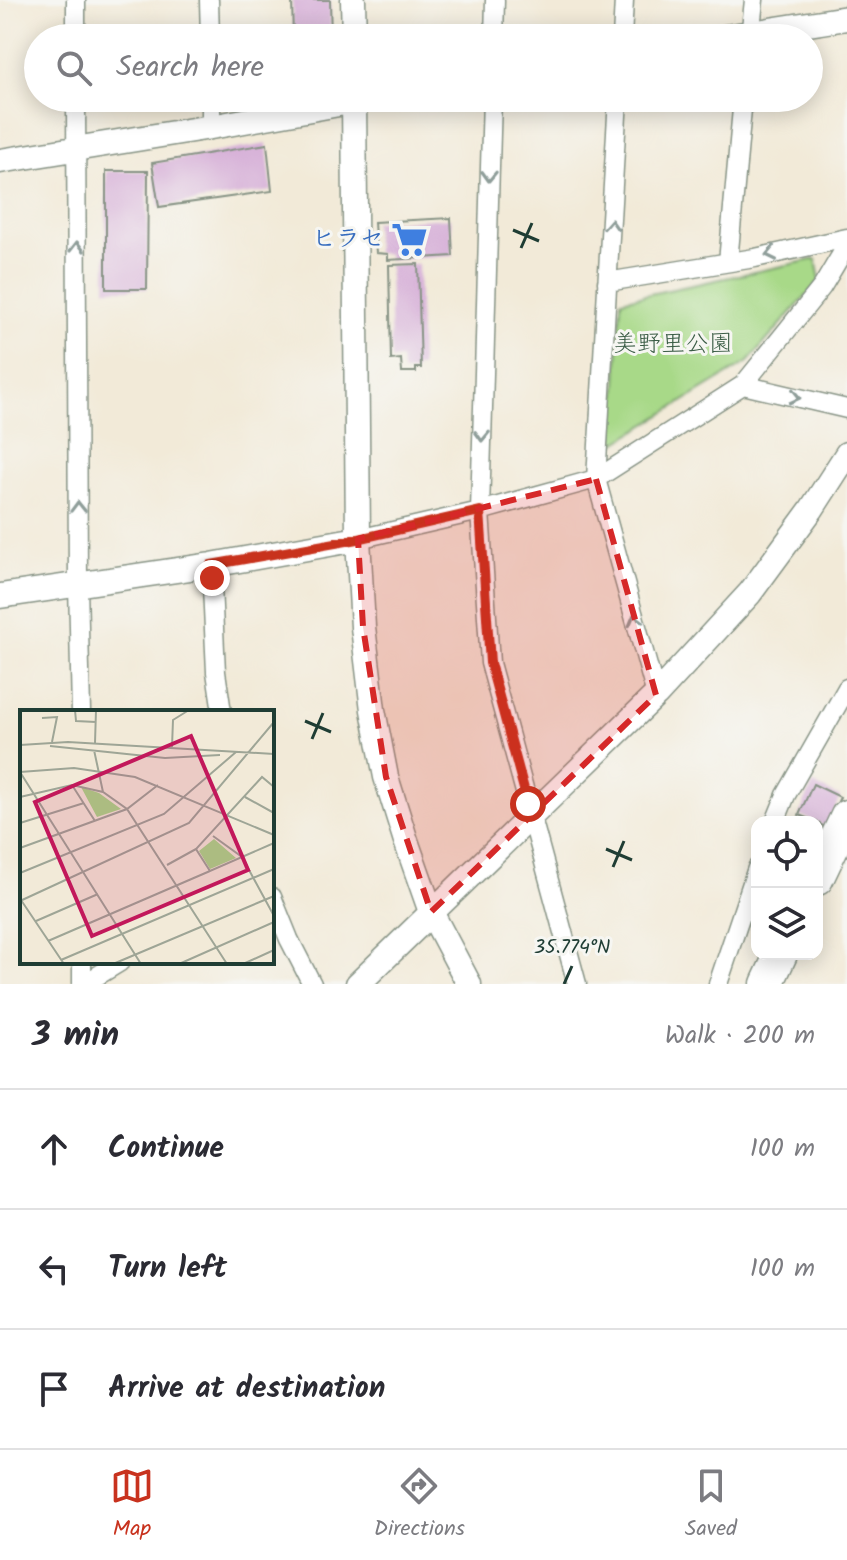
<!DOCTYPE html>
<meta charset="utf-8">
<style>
:root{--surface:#fff;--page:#f2f2f3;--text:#2b2b33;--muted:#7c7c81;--line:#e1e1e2;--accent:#c8321e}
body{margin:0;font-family:Kalam,"Klee One",sans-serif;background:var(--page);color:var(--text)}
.controls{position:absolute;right:24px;bottom:24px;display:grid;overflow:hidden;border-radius:16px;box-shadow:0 4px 20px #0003}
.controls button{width:72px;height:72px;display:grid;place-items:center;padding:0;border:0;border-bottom:2px solid var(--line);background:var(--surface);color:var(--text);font:40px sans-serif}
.stop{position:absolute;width:24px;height:24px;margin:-18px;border:6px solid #c8321e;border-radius:50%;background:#fff}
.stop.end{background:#c8321e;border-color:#fff;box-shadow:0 2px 8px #0008}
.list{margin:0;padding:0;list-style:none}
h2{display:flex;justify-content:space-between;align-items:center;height:104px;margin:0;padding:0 32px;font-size:34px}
h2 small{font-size:26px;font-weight:400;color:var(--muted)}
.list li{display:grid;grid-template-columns:52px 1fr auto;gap:24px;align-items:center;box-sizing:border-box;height:120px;padding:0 32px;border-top:2px solid var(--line)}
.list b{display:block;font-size:30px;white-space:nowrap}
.list em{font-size:26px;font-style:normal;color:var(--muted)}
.icon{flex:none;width:44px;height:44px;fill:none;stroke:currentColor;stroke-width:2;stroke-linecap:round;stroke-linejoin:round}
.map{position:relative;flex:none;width:847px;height:984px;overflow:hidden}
.search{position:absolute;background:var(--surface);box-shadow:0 4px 20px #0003;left:24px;right:24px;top:24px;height:88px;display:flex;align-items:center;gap:20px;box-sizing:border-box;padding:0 28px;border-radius:44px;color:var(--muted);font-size:30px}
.sheet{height:464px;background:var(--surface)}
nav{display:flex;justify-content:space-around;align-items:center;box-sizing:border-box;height:112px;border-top:2px solid var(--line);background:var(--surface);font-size:22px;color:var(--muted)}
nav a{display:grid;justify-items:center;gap:4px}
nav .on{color:var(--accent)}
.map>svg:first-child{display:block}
</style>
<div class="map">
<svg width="847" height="984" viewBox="0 0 847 984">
<rect width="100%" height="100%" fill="#f6f6f2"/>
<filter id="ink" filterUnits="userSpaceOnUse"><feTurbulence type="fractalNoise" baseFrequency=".0125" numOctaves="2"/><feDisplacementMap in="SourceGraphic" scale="16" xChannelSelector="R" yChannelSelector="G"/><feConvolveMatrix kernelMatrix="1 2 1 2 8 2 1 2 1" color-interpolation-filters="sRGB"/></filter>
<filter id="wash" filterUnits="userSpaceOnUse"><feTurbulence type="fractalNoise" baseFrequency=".006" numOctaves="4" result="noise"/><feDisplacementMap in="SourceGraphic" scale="32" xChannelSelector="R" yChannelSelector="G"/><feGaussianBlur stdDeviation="1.8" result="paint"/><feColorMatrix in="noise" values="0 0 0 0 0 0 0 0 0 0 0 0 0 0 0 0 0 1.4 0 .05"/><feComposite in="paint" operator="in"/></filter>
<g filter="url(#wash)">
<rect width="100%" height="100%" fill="#f2ead8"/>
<path fill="#a8d988" stroke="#648b5e" stroke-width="2" d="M816,259L820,280L748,362L614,444L621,300Z"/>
<g id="blocks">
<path fill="#d7b1d8" d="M292,0H330L331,38H293Z
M267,144L272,191L159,207L152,163Z
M106,171H148L147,289H106Z
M451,218L453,256L388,260V254L376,253L374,222Z
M418,264L421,368H416V372H402L401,359L391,360L389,265Z
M813,784L840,797L826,828L817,822L799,815Z"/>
</g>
</g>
<g filter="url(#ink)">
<use href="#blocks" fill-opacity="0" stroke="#889486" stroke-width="2"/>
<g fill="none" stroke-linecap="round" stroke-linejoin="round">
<defs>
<path id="street" d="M76,0V38
M209,0L210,38
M494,38L495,0
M622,38L624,0
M750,38L754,0
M76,98L78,585L81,712
M211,98V127
M492,98L480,511L490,663L577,984
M618,98L596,479L656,695
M728,262L743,98
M607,282L755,258L847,238
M743,385L847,409
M358,539L480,511L596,479L743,385L822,287L847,245
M211,565L216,672L222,712
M775,822L786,795L847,688
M272,897L289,939L312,984
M82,984V962
M84,984L120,962
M718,984L757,868"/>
<path id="secondary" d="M353,0L354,38
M719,38L847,18
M354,98L358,539L363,627L373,710L386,777L405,838L431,912L469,984
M0,161L211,127L372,98
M0,596L211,565L358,539
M358,984L656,695L750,593L811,510L847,454"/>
<path id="highway" d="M817,879L847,816
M767,984L781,954"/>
</defs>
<use href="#street" stroke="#889486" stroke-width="21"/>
<use href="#secondary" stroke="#889486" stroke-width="27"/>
<use href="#highway" stroke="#889486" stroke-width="35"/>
<use href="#street" stroke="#fff" stroke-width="18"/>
<use href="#secondary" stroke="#fff" stroke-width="24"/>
<use href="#highway" stroke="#fff" stroke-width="32"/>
</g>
<defs><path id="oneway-chevron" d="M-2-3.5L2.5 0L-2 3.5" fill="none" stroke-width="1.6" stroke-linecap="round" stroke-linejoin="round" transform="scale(2)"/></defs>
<g stroke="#8f9e9a">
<use href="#oneway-chevron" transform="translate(489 176) rotate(92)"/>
<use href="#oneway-chevron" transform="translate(611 225) rotate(-87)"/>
<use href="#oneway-chevron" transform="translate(77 247) rotate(-90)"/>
<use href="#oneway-chevron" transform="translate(771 254) rotate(168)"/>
<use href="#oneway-chevron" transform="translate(795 397) rotate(13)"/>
<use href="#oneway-chevron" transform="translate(482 436) rotate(92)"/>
<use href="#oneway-chevron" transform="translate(78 507) rotate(-91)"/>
<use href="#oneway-chevron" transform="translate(635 620) rotate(-105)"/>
</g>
</g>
<g fill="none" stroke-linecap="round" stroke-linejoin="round" filter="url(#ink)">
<path stroke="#c8321e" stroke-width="10" d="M212,578L211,565L358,539L480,511L490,663L528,804"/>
</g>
<path fill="#d62828" fill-opacity="0.2" stroke="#d62828" stroke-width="6" stroke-dasharray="16 10" stroke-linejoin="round" d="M596,479L656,695L431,912L386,777L363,627L358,539Z"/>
<path fill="none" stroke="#1f3d34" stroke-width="3" d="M513,230L539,241M521,248L532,223M305,721L331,732M312,739L323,713M606,849L632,860M613,867L624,841M564,984L572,966"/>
<defs>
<symbol id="supermarket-bare" viewBox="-9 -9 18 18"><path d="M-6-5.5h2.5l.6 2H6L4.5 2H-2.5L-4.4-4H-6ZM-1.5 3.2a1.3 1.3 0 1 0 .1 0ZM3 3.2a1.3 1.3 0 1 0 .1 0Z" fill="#3f7fe0" stroke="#f6f6f2" stroke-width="2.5" paint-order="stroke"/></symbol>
</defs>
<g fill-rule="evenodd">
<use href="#supermarket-bare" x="384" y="214" width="51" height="51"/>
</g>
<g text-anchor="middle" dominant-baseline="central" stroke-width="6" stroke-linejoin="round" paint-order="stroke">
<g font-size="24" font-weight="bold" fill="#366cbe" stroke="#f6f6f2" text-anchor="end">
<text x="384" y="239">ヒラセ</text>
</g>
<g font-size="24" fill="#3a5c45" stroke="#f6f6f2">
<text x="673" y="344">美野里公園</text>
</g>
</g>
<g transform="translate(20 710)">
<rect width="254" height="254" fill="#f2ead8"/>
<path d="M61,77L79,83L101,99L77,107ZM194,129L216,148L190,159L179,141Z" fill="#a8d988"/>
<path fill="none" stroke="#9ea596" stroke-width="2" d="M55,0L56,11L76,12M22,8L37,7L32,32M75,33L76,0M0,35L48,32L254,44M30,36L145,48L200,45M152,37L153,10L169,0M74,40L83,82M0,62L54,58L115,67L254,125M0,62L121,254M52,75L75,111M254,77L242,67L176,139L190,161L254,133M0,87L52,75L83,82L107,99L207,254M225,87L254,103M0,113L64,93M193,126L222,147L254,206M0,138L107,99L138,75M147,155L176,139M0,163L144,104L216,42M1,190L44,254M0,191L169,113L254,12M16,211L78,184M28,231L190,161M41,250L254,159M93,254L254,186M159,254L254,212M223,254L254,240"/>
<path fill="#c2185b" fill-opacity="0.15" stroke="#c2185b" stroke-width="4" d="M171,26L228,160L72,226L15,92Z"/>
<rect width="254" height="254" fill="none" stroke="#1f3d34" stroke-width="4"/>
</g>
<g font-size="20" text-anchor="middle" fill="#1f3d34" stroke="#f6f6f2" stroke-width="6" stroke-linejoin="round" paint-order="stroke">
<text x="572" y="953">35.774°N</text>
</g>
</svg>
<div class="controls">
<button><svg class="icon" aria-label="locate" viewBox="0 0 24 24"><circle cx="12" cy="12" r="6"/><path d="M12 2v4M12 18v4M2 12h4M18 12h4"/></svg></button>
<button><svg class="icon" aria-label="layers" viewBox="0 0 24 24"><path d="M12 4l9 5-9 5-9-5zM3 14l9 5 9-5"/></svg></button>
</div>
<div class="stop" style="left:528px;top:804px"></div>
<div class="stop end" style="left:212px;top:578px"></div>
<div class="search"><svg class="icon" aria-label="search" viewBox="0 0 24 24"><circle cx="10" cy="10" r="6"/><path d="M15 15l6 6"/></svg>Search here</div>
</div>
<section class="sheet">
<h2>3 min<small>Walk · 200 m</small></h2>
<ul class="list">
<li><svg class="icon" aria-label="ahead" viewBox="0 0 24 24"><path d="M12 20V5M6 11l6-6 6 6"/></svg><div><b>Continue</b></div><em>100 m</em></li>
<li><svg class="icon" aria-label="left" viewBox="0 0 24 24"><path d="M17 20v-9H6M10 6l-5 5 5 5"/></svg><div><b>Turn left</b></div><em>100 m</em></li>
<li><svg class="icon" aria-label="arrive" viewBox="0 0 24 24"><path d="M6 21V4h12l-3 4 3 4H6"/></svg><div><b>Arrive at destination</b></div></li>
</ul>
</section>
<nav>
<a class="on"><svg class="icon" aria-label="map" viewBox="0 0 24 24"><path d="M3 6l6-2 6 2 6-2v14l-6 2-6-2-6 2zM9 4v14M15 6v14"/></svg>Map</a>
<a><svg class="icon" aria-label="directions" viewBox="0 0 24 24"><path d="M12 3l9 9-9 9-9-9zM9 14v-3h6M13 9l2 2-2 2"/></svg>Directions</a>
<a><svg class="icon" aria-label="saved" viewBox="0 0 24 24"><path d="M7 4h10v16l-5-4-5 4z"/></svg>Saved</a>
</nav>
